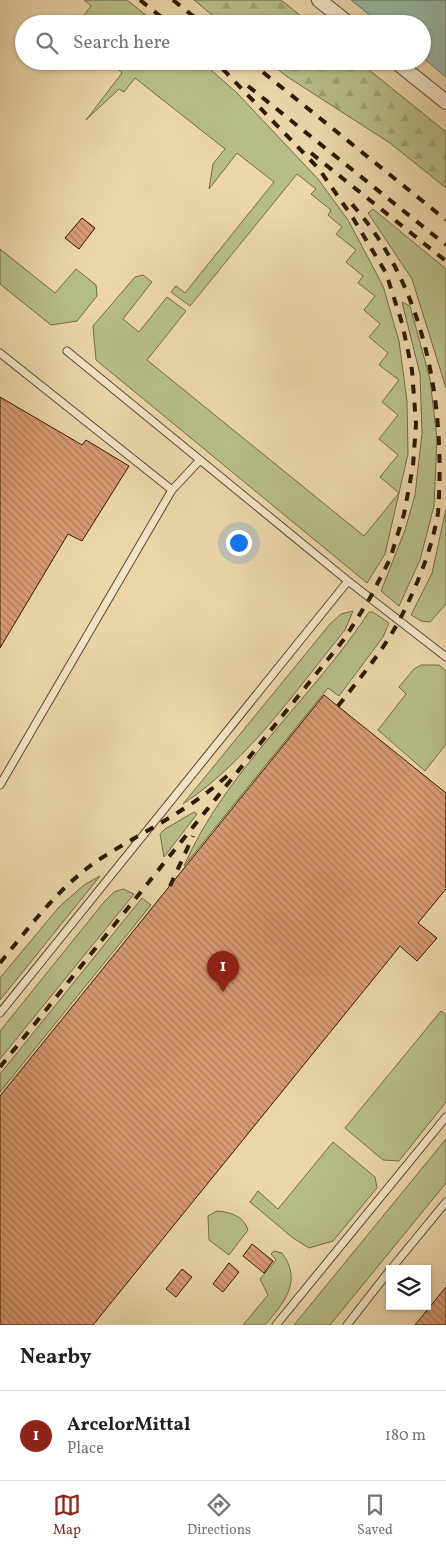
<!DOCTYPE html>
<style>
:root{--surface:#fff;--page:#f2f2f2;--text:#202124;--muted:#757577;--line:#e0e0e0;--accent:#8f2418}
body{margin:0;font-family:Vollkorn,serif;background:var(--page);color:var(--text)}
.controls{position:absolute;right:15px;bottom:15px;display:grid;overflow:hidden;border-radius:0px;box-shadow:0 1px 4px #0004}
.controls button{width:45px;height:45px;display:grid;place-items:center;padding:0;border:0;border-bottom:1px solid var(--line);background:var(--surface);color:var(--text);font:25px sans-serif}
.you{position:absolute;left:238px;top:542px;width:18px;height:18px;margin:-12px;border:4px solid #fff;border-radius:50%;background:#1a73e8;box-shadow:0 0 0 8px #1a73e833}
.badge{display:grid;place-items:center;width:32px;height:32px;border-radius:50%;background:var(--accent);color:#fff;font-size:16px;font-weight:700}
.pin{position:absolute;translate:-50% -41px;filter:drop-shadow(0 1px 2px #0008)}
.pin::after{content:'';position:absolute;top:26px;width:18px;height:15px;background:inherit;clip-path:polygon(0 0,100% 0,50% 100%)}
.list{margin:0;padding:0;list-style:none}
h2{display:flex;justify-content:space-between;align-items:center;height:65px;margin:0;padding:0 20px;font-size:21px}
h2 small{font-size:16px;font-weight:400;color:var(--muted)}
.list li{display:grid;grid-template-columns:32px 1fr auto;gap:15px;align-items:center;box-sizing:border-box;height:90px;padding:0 20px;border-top:1px solid var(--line)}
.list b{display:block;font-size:19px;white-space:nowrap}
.list p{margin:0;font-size:16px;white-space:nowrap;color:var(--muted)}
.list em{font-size:16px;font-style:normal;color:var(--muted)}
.icon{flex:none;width:28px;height:28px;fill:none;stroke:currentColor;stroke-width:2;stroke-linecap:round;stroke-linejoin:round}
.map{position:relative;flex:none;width:446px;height:1325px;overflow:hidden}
.search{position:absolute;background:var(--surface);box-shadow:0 1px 4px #0004;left:15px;right:15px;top:15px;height:55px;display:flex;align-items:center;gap:12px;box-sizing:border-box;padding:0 18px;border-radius:28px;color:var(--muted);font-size:19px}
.sheet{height:155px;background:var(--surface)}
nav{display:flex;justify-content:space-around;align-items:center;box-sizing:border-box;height:70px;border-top:1px solid var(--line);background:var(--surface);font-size:14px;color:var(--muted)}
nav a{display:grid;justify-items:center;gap:2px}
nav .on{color:var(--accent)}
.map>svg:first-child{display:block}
</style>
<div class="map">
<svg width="446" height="1325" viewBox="0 0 446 1325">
<defs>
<pattern id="forest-firs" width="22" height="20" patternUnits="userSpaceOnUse" patternTransform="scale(1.25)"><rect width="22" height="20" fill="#b6bd89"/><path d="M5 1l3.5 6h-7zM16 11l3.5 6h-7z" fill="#9da275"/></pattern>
<pattern id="building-back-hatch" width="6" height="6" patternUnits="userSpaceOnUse" patternTransform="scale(1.25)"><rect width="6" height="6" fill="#da9a74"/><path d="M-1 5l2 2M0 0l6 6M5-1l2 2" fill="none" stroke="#b17d5d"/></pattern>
</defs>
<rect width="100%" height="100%" fill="#ebd5a9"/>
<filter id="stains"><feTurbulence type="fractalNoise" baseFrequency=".004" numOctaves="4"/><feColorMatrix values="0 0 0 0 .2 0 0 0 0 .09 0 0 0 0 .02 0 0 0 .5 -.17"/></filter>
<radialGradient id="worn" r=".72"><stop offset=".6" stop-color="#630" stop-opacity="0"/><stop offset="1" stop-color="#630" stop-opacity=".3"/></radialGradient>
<path fill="#b6bd89" stroke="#726c46" d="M84,0H127L157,24H77L91,6Z
M108,61H201L237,93L318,179L348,220L383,286L399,341L407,401L408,454L385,554L367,583L96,360L93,326L135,277L143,275L152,282L123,319L139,332L167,297L186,311L147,360L364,536L399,493L380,477L398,455L379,439L398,415L382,402L399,380L379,365L388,353L369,337L380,324L364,310L375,296L358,283L363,276L346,262L356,250L336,234L342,227L328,215L331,210L311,194L316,189L297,174L190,306L171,292L176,286L185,293L274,182L237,153L209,189L213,164L225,149L135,78L124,92L119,89L86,120L122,73Z
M373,209L446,269V388L412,279L368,213Z
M0,249L55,293L76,269L96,285L97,296L77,321L51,325L0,284Z
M402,302L410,306L430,379L437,439L434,506L420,560L399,606L381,591L405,530L415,495L422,433L420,374Z
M446,509V604L430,622L421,621L411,615L432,573Z
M353,611L345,630C295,691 249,760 183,804L330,624L341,614Z
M369,612H373L389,623L383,637L339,696L328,688L184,866C226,770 312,699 369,612Z
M421,665H439L446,671V744L425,771L378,730L406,694L399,687L414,669Z
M194,812L197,814L164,857L160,834L165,829Z
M100,876L0,1000V978L59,907L84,885Z
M123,889L134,894L0,1059V1031L104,902L114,892Z
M142,898L151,905L0,1092V1074Z
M441,1011L446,1015V1102L399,1161L383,1160L345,1128Z
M446,1139V1183L330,1325H294Z
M333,1142L375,1177L377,1188L333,1241L309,1248L293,1238L250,1202L258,1191L278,1209Z
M217,1211C230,1212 244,1216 248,1230L229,1255L209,1240L208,1216Z
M274,1251L282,1253C303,1281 284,1303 265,1325H243L268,1295L260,1279L276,1260L271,1254Z"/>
<path fill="url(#forest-firs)" stroke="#726c46" d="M194,0H281L311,24H223Z
M268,61H358L446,132V188L390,143L286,76Z"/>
<path fill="#99b9a4" stroke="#6e7963" d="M351,0H446V77L422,57V24H381Z"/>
<path fill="url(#building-back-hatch)" stroke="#2e1a02" d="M82,218L95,228L79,249L65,238Z
M0,397L82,445L86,440L129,466L82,541L68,534L0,648Z
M324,695L446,793V889L418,923L437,938L417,961L400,946L93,1325H0V1096Z
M252,1244L273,1261L264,1273L243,1256Z
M229,1263L239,1272L223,1292L213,1284Z
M182,1269L192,1277L176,1297L166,1289Z
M446,1287V1325H415Z"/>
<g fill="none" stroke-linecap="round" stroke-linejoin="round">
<defs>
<path id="service" d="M67,351L348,581L446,657
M0,353L172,490
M0,785L172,490L200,460
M0,1013L348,581
M391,1269L446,1202
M276,1325L446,1117
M347,1325L390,1270"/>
<path id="minor" d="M319,0L349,24
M395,61L446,102"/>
</defs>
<use href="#service" stroke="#5d492c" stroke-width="9"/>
<use href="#minor" stroke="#5d492c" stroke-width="16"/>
<use href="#service" stroke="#f2e4c7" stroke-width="7"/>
<use href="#minor" stroke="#f2e4c7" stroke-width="14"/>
<path stroke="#2e1a02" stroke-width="4" stroke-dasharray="9 9" stroke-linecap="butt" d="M140,0L170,24
M173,0L203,24
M249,61L446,220
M248,86L446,245
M311,153L446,261
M338,706C360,678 383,651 400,619C417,586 432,549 438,513C446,403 425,282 348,200
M170,886L193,836
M0,963C31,925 61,884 103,857C146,830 190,810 228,775
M0,1067L345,638L370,598L390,559L404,514L413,466L416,424L412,370L402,323L386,273L353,218L319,169L215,61"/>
</g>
<rect width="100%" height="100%" filter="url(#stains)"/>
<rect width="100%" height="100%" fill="url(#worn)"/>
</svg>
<div class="controls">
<button><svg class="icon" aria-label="layers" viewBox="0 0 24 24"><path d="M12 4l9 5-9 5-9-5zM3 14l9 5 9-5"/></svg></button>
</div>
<div class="you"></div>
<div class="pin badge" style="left:223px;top:992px">1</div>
<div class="search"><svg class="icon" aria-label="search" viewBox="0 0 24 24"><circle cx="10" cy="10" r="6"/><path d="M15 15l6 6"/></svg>Search here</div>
</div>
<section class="sheet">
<h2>Nearby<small></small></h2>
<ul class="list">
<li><span class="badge">1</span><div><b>ArcelorMittal</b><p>Place</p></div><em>180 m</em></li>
</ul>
</section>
<nav>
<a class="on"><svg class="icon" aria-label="map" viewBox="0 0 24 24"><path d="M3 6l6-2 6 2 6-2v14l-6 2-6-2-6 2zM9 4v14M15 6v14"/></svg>Map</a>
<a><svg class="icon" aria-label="directions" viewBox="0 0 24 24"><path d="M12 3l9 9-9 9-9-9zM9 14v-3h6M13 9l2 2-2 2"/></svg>Directions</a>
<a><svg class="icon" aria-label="saved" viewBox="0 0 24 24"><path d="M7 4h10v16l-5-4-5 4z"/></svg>Saved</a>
</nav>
